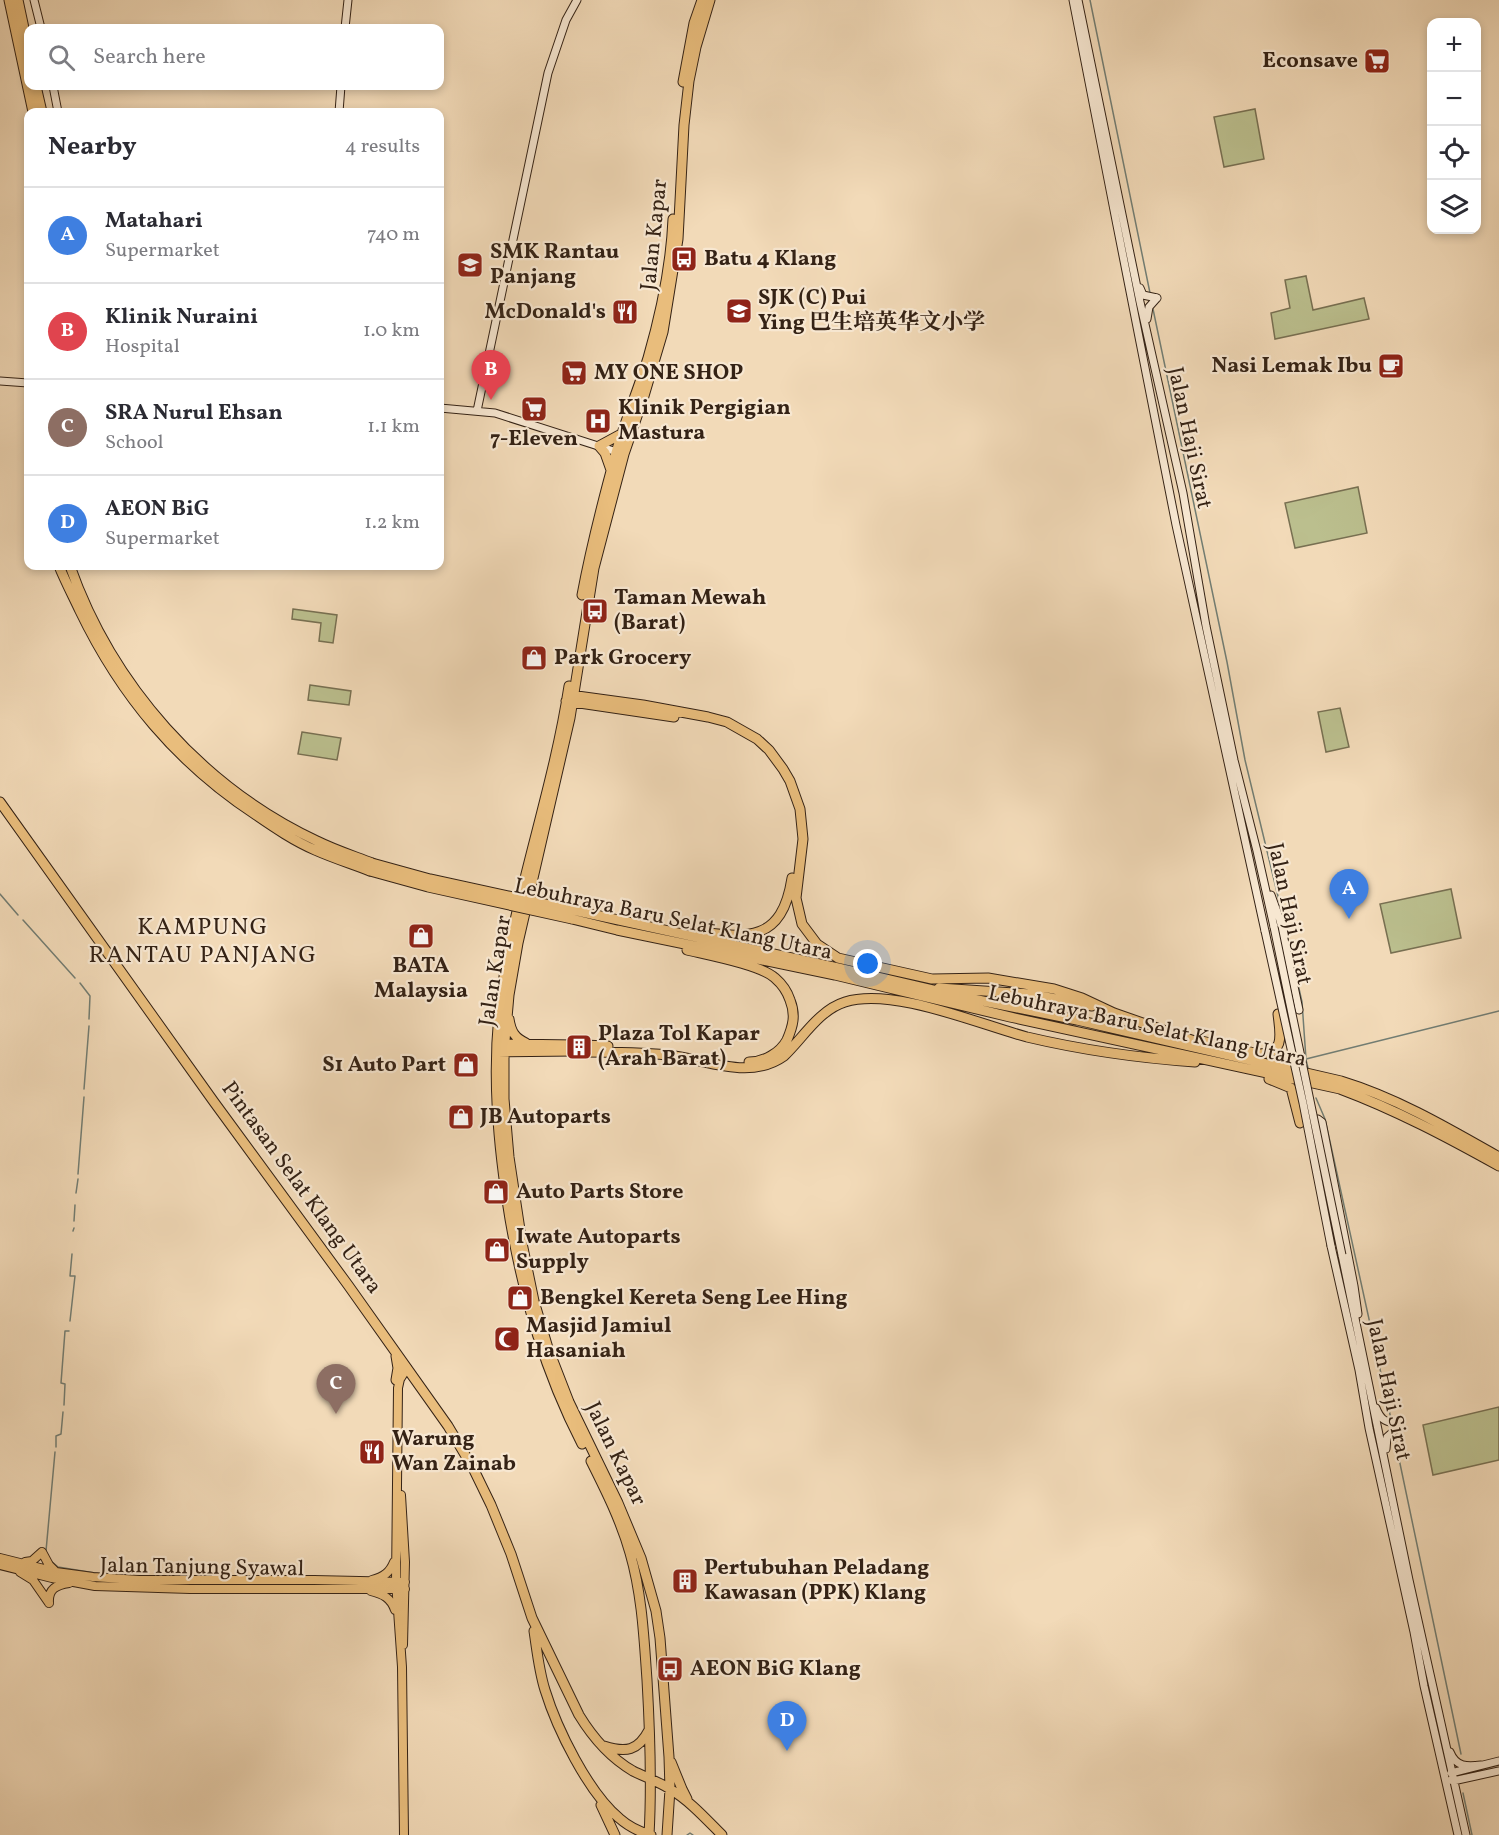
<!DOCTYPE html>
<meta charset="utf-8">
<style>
:root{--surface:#fff;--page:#f2f2f3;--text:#2b2b33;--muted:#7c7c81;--line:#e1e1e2;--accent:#d93025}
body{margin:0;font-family:Vollkorn,"Noto Serif SC",serif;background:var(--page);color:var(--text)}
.controls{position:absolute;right:18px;top:18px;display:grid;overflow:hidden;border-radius:12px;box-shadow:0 3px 9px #0003}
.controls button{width:54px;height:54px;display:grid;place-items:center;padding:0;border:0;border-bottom:2px solid var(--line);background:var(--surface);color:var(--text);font:30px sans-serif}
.you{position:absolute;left:868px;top:964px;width:21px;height:21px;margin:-15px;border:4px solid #fff;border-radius:50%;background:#1a73e8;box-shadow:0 0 0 9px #1a73e833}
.badge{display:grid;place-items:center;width:39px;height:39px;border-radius:50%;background:var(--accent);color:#fff;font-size:20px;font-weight:700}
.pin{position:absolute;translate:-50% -50px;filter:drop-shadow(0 2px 3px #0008)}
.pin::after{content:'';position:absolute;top:32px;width:21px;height:18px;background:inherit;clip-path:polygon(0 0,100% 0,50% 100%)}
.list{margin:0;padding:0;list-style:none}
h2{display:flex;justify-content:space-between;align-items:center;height:78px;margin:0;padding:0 24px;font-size:26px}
h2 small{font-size:20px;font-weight:400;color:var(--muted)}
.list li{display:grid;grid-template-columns:39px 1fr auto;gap:18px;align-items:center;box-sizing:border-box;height:96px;padding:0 24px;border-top:2px solid var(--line)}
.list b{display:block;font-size:22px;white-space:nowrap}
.list p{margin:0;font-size:20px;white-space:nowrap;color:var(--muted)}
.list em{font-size:20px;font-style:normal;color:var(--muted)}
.icon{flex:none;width:33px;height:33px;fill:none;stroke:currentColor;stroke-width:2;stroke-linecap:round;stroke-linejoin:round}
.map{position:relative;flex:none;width:1499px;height:1835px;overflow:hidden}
.search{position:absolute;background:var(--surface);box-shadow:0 3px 9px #0003;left:24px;top:24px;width:420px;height:66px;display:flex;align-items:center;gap:15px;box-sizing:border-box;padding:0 21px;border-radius:12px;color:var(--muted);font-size:22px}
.panel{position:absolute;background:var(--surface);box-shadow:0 3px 9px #0003;left:24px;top:108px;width:420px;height:462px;border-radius:12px}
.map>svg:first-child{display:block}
</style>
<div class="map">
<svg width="1499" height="1835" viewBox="0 0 1499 1835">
<rect width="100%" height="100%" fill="#f2dab8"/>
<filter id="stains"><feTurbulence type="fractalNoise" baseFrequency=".00333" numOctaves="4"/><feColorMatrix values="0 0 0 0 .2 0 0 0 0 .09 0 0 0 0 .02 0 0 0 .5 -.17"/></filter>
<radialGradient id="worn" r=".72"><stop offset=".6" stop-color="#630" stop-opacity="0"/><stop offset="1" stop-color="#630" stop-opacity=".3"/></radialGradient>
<path fill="#bbbf8e" stroke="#787052" stroke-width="1.5" d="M1255,109L1264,159L1224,167L1214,117Z
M1306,276L1313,310L1364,298L1369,319L1275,339L1271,313L1290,308L1285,280Z
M1358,487L1367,533L1295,548L1285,503Z
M293,609L337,615L333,643L319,641L321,623L292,619Z
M310,685L351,691L349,705L308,700Z
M1340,708L1349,747L1326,752L1318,712Z
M302,732L341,738L337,760L298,754Z
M1451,889L1461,938L1391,953L1380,904Z
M1499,1407V1460L1433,1475L1423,1425Z"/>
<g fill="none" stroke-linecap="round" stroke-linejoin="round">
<path stroke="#727d73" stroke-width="1.5" d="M1090,0L1150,293
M1153,309L1227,662L1245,760L1283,917
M0,894L18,915
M23,920L75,978
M1286,931L1302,1002L1306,1059L1499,1011
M80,983L90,996L89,1019
M1306,1060L1308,1068
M84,1089L89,1026
M1316,1098L1325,1119L1391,1419
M78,1174L84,1097
M76,1193L78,1179
M74,1221L75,1205
M73,1231L74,1228
M70,1321L75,1276H70L72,1254
M64,1405L65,1384L61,1383L65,1331H69
M1394,1435L1461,1754
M56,1447V1436L61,1434L63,1412
M46,1551L55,1452
M51,1561L58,1567L101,1574
M1463,1793L1472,1835
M687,1835L690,1833L693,1835"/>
<defs>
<path id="secondary" d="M34,0L41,28
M1073,0C1108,175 1140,350 1176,525C1205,661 1236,796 1265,931
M1078,0L1140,302L1183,493L1206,626L1234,760L1257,851L1274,927
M345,28L348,0
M53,86L58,112
M339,112L341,86
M1140,288L1143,295L1157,298
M1147,319L1149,307L1157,298
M0,381L28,383
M440,408L495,413L620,453
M477,411L548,73L566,20L577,0
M1271,895L1280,920L1299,1010
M1308,1121L1318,1119L1322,1122L1354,1286L1358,1314
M1331,1246L1359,1370L1369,1428L1414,1632L1424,1686L1458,1835
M1342,1255L1409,1580L1466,1835
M1376,1408C1380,1418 1384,1422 1395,1423
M1386,1449L1387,1437L1396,1429
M1450,1752C1456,1767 1467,1767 1481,1765
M1451,1773L1499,1761
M1451,1780L1453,1781L1499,1771"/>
<path id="primary" d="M401,1495L405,1562L403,1645
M0,1558L56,1572L93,1577L139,1580H314L405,1582
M25,1562L32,1561L42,1552L49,1565L56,1572
M0,1565L52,1578L95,1586L190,1589H405
M20,1572L33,1580L49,1603
M372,1580C384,1577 390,1572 394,1562
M371,1591C383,1594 391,1598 395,1610
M49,1603C48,1589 56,1585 69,1583
M404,1835L402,1667L396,1582L398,1388L400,1379L407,1368"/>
<path id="highway" d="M9,0L33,112
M18,0L28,47
M683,82L694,23L702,0
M36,86L42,112
M611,470L605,453L599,446L623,433
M59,566C65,581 73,596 80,611C121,696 177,763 256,815C275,828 294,841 315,850C333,858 352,864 370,871
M70,566C112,685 202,787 317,841C335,850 354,856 372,863
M582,595C591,547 603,500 616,453C625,421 638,390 648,358C661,313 671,265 673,219
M569,686C553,791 515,892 501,997C491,1071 498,1146 510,1219C524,1299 545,1372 582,1444
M570,695L643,705L708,717L727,722L757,739L769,750L783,769L790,781L800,809L803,839L796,898L802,924L817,944L838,958L932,979L988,978L1054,989L1082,998L1114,1013L1203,1044
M566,701L674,717
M0,802L214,1102L348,1285L448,1426L473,1468L491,1505L511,1554L532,1618L579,1715C593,1738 609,1757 633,1771C645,1777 659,1782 670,1789C690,1801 706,1819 722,1835
M573,910L838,968L963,997L1077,1020L1341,1081C1397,1098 1448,1128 1499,1157
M572,919L617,930L835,975L1010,1017L1340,1089C1396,1110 1447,1137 1499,1166
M694,931C748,939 782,942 792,878
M687,950C708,955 761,965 775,978C782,984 787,991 790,1000C796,1015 793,1026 787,1040C780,1053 764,1062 749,1062
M939,988L1030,994L1092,1006
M509,1019C511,1032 515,1038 526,1043
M1197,1040L1259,1054C1286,1054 1280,1033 1278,1014
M499,1044L575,1045
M583,1045L608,1046
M498,1052L575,1051
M583,1052C611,1052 639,1052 667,1055C706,1059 749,1081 784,1056C803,1038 819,1010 845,1002C893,987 978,1024 1027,1037C1082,1050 1139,1058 1195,1062
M1269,1079L1291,1088L1300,1123
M396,1380L398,1368L396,1356
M591,1461C606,1491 621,1521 630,1553C642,1594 644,1638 647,1680C650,1732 652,1783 649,1835
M534,1631C537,1651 539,1671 545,1690C557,1729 588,1792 619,1818C628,1826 640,1832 651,1835
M604,1746C626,1753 638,1751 649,1730
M671,1762L682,1789L687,1799
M601,1805L615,1835
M667,1835L670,1789L669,1757L660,1638L656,1611L641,1558L618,1503L569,1402L548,1348L534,1301L522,1243L509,1157L504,1099V1052L509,995L518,943L570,718L594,568L624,454L644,396L663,332L678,239L684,125L689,81L696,47L710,0"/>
</defs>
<use href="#secondary" stroke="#342215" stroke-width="9"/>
<use href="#primary" stroke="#342215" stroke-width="10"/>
<use href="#highway" stroke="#342215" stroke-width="11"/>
<use href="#secondary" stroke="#f7e7d1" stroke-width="7"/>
<use href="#primary" stroke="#e9bd7c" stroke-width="8"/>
<use href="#highway" stroke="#e9bd7c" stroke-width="9"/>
<defs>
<path id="secondary-bridge" d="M1274,927L1342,1255
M1265,931L1303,1103L1331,1246"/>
<path id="highway-bridge" d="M372,863L430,879L573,910
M370,871L428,887L572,919"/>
</defs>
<use href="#secondary-bridge" stroke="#342215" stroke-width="9" stroke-linecap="butt"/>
<use href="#highway-bridge" stroke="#342215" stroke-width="11" stroke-linecap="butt"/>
<use href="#secondary-bridge" stroke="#f7e7d1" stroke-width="7"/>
<use href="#highway-bridge" stroke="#e9bd7c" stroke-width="9"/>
</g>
<defs>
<symbol id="supermarket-square" viewBox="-11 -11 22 22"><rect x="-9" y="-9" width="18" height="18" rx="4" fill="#8f2418" stroke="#f7e7d1"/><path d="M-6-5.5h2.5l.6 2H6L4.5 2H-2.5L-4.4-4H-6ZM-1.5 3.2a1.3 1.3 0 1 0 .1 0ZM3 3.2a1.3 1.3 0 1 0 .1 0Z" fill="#fff"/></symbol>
<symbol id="bus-square" viewBox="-11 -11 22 22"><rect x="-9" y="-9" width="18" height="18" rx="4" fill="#8f2418" stroke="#f7e7d1"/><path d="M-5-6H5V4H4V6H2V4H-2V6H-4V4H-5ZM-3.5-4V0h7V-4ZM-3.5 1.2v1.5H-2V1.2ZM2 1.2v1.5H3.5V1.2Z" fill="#fff"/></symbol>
<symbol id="school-square" viewBox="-11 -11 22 22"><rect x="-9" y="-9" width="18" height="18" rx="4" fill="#8f2418" stroke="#f7e7d1"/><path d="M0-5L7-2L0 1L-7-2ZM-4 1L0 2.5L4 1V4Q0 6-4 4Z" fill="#fff"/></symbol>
<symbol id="restaurant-square" viewBox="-11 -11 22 22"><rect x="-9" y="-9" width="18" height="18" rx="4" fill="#8f2418" stroke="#f7e7d1"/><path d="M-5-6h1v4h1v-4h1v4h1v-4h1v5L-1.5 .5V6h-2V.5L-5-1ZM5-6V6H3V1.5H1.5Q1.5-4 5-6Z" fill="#fff"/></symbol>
<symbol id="cafe-square" viewBox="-11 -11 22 22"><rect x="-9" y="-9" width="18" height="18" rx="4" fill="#8f2418" stroke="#f7e7d1"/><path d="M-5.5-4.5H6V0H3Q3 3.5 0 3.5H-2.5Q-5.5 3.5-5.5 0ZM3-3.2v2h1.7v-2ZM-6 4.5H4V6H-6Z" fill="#fff"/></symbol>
<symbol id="hospital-square" viewBox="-11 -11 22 22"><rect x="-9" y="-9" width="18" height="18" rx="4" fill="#8f2418" stroke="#f7e7d1"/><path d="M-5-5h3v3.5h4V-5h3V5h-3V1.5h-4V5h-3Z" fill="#fff"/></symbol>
<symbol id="shop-square" viewBox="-11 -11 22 22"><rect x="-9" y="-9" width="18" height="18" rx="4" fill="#8f2418" stroke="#f7e7d1"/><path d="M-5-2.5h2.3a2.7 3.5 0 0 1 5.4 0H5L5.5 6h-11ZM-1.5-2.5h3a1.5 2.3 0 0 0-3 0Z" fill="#fff"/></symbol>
<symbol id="building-square" viewBox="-11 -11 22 22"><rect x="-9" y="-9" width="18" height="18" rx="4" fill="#8f2418" stroke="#f7e7d1"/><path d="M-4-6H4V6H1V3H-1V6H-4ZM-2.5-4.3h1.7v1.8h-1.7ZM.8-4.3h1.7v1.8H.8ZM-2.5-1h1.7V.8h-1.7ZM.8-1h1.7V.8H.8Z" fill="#fff"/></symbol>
<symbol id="mosque-square" viewBox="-11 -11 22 22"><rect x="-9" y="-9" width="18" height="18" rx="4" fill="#8f2418" stroke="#f7e7d1"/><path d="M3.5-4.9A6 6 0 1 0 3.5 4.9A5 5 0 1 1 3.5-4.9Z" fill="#fff"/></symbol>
</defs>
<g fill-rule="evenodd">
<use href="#supermarket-square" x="1362" y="46" width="30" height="30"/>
<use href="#bus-square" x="669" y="244" width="30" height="30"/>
<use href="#school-square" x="455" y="250" width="30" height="30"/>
<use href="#school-square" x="724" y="296" width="30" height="30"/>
<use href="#restaurant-square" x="610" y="297" width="30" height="30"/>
<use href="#cafe-square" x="1376" y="351" width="30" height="30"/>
<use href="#supermarket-square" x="559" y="358" width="30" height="30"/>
<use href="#supermarket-square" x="519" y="394" width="30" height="30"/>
<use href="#hospital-square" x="583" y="406" width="30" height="30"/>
<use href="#bus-square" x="580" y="596" width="30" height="30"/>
<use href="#shop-square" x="519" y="643" width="30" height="30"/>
<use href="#shop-square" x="406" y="921" width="30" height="30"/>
<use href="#building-square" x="564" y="1032" width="30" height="30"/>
<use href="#shop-square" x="451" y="1050" width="30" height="30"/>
<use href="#shop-square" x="446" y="1102" width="30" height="30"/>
<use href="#shop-square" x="481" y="1177" width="30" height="30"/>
<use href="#shop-square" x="482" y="1235" width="30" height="30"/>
<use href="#shop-square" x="505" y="1283" width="30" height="30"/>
<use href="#mosque-square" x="492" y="1324" width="30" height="30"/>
<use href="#restaurant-square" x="357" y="1437" width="30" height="30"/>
<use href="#building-square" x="670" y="1566" width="30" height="30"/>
<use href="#bus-square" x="655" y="1654" width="30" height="30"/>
</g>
<g text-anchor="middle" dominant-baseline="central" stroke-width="4.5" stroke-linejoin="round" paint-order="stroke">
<g font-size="22" font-weight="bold" fill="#342215" stroke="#f7e7d1" text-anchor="start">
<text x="1358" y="61" text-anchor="end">Econsave</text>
<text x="490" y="252">SMK Rantau<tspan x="490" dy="25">Panjang</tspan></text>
<text x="704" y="259">Batu 4 Klang</text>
<text x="758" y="298">SJK (C) Pui<tspan x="758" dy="25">Ying 巴生培英华文小学</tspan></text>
<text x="606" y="312" text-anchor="end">McDonald's</text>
<text x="1372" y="366" text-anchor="end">Nasi Lemak Ibu</text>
<text x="594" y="373">MY ONE SHOP</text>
<text x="618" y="408">Klinik Pergigian<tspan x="618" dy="25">Mastura</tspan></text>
<text x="534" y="439" text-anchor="middle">7-Eleven</text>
<text x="614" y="598">Taman Mewah<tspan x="614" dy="25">(Barat)</tspan></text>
<text x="554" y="658">Park Grocery</text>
<text x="421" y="966" text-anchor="middle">BATA<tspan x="421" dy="25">Malaysia</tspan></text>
<text x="598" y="1034">Plaza Tol Kapar<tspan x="598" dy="25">(Arah Barat)</tspan></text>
<text x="446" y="1065" text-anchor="end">S1 Auto Part</text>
<text x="480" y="1117">JB Autoparts</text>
<text x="516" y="1192">Auto Parts Store</text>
<text x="516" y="1237">Iwate Autoparts<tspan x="516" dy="25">Supply</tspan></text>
<text x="540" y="1298">Bengkel Kereta Seng Lee Hing</text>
<text x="526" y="1326">Masjid Jamiul<tspan x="526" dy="25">Hasaniah</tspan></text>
<text x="392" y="1439">Warung<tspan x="392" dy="25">Wan Zainab</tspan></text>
<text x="704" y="1568">Pertubuhan Peladang<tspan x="704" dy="25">Kawasan (PPK) Klang</tspan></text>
<text x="690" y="1669">AEON BiG Klang</text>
</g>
<g font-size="22" fill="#342215" stroke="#f7e7d1">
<text transform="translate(655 235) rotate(-84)">Jalan Kapar</text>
<text transform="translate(1189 438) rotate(78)">Jalan Haji Sirat</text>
<text transform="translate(1289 914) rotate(78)">Jalan Haji Sirat</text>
<text transform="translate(673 920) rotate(12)">Lebuhraya Baru Selat Klang Utara</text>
<text transform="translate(496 971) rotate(-81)">Jalan Kapar</text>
<text transform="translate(1147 1027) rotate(12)">Lebuhraya Baru Selat Klang Utara</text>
<text transform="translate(301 1188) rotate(54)">Pintasan Selat Klang Utara</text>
<text transform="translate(1388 1390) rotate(78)">Jalan Haji Sirat</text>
<text transform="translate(615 1454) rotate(64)">Jalan Kapar</text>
<text transform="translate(202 1568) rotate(1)">Jalan Tanjung Syawal</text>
</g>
<g font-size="24" letter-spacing="1.5" fill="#342215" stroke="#f7e7d1">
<text x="203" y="928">KAMPUNG<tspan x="203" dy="28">RANTAU PANJANG</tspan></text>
</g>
</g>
<rect width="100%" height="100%" filter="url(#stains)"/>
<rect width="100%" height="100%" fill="url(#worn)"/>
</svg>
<div class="controls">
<button>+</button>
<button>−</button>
<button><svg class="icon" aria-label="locate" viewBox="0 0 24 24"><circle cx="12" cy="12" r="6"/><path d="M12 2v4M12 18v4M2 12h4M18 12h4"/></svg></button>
<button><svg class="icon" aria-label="layers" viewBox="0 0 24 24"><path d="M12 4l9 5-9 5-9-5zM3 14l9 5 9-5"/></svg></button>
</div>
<div class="you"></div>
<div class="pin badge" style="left:1349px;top:919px;background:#3f7fe0">A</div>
<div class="pin badge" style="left:491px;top:400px;background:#e0444e">B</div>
<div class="pin badge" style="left:336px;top:1414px;background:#8d6e63">C</div>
<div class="pin badge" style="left:787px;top:1751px;background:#3f7fe0">D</div>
<div class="search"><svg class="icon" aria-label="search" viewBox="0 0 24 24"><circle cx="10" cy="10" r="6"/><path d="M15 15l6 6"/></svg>Search here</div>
<section class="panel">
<h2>Nearby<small>4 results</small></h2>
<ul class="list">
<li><span class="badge" style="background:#3f7fe0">A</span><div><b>Matahari</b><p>Supermarket</p></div><em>740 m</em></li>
<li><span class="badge" style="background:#e0444e">B</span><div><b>Klinik Nuraini</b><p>Hospital</p></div><em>1.0 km</em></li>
<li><span class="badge" style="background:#8d6e63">C</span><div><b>SRA Nurul Ehsan</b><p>School</p></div><em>1.1 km</em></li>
<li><span class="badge" style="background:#3f7fe0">D</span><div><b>AEON BiG</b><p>Supermarket</p></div><em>1.2 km</em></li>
</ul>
</section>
</div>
